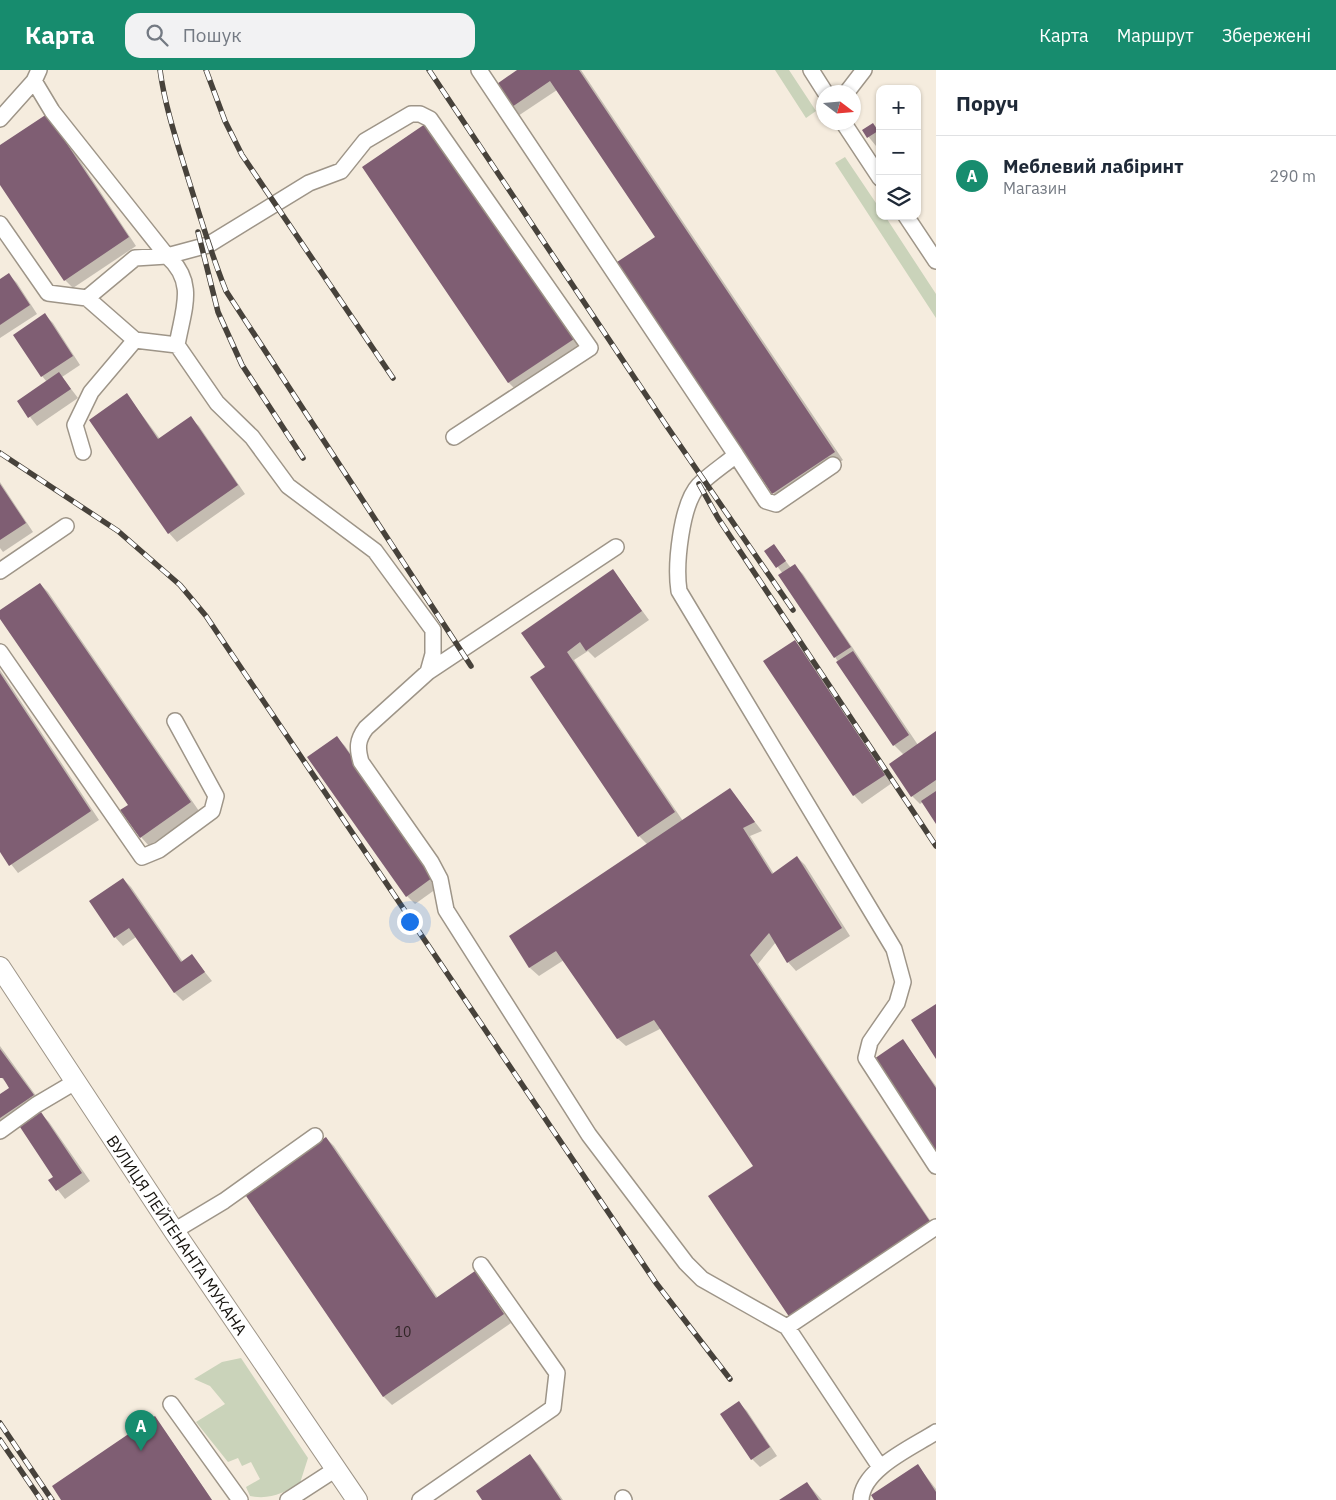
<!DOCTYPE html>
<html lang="uk">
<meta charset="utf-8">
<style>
:root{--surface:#fff;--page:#f2f2f3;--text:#1f2937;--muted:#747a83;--line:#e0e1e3;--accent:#178c6e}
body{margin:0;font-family:"IBM Plex Sans",sans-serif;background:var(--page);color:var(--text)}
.controls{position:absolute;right:15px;top:15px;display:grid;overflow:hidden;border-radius:10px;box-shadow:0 1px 4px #0004}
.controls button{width:45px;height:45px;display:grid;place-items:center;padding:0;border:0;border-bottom:1px solid var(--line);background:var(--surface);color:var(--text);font:25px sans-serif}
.compass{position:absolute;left:816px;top:15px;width:45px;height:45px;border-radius:50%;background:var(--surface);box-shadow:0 1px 4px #0004;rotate:106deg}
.you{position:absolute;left:409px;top:851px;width:18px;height:18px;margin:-12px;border:4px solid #fff;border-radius:50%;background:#1a73e8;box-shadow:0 0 0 8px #1a73e833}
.badge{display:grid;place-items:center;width:32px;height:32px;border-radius:50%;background:var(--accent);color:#fff;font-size:16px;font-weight:700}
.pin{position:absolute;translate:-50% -41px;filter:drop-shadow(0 1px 2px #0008)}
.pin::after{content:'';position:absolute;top:26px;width:18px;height:15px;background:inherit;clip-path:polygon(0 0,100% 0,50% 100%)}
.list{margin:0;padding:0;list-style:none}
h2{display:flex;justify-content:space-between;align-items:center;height:65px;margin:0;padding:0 20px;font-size:21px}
h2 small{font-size:16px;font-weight:400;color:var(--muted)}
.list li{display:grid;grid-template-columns:32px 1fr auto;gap:15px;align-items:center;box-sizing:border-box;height:80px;padding:0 20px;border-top:1px solid var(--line)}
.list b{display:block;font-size:19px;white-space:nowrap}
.list p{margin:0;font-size:16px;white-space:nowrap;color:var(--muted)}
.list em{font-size:16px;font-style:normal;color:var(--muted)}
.icon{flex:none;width:28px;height:28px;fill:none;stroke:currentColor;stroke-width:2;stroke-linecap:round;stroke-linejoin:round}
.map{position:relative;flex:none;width:936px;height:1430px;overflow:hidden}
header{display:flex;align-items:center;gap:30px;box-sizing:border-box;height:70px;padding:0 25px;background:var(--accent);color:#fff}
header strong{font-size:24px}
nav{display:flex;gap:28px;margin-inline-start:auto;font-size:18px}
.search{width:350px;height:45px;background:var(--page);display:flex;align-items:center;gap:12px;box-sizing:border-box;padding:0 18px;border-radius:15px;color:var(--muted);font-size:19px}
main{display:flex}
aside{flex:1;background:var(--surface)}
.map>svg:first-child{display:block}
</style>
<header>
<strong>Карта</strong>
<div class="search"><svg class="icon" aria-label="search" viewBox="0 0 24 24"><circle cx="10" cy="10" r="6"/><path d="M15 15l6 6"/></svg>Пошук</div>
<nav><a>Карта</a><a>Маршрут</a><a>Збережені</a></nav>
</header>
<main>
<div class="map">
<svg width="936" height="1430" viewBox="0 0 936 1430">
<rect width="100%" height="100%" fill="#f5ecde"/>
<path fill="#cad3ba" d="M775,0H789L816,41L806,48Z
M845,87L880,139V146H885L936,224V248L835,93Z
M241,1288L308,1388L300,1413C284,1423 270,1430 250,1426L246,1417L260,1409L251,1392L242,1396L238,1388L228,1392L196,1352L225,1334L210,1316L194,1309L222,1292Z"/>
<path fill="#0003" d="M519,0H581L843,390L782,431L773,423L619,193L656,167L557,20L518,46L510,38Z
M880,49V57L876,51Z
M55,53L136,176L73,218L65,210L0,113V77Z
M873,54L880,61V74L876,76L863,60Z
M436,62L581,278L517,321L509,313L364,97Z
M9,205L17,213L37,244L0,268V210Z
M45,245L53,253L80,295L62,307L78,328L37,356L18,331L47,312L42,306Z
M127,325L160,369L190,348L199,356L245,424L177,472L169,463Z
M0,412L33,462L3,482L0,478Z
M774,476L791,498L795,496L803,504L918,675L936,663V751L923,732L920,734L912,726L904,685L894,675L835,587L783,504L766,481Z
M613,501L649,550L595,588L588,581L574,590L683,751L730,720L762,761L750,766L774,804L797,787L805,795L850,866L796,901L788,892L776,872L758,894L936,1159L755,1096L662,958L626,976L617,968L564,890L539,906L530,898L510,867L648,775L639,766L546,598Z
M40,514L48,522L199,741L149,776L141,767L130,735L0,546V542Z
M794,571L803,580L892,713L862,734L854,725Z
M0,600L99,750L18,803L0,780Z
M337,668L345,676L443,814L415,834L407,826Z
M123,809L131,817L183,892L192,886L212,911L183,931L175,923L136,867L123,876L115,867Z
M903,971L936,1016V1084Z
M0,976L42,1034L0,1062V1026L11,1018L0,1006Z
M41,1044L49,1052L90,1111L65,1129L50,1110L55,1107Z
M326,1068L334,1076L438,1228L474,1203L483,1211L511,1253L392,1335L384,1327L245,1123Z
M739,1333L747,1341L777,1386L760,1397L752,1389Z
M155,1347L212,1430H63Z
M530,1385L538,1394L563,1430H483Z
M918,1396L936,1419V1430H876Z
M807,1413L822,1430H781Z"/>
<path fill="#7f5e73" d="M517,0H579L835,382L772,424L617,192L655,167L550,11L509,39L494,16Z
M47,44L129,167L64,211L0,115V75Z
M428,52L574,269L508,313L362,97Z
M873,53L878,61L867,68L862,60Z
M9,203L30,235L0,255V209Z
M45,243L73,286L41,307L13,265Z
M59,302L71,319L28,348L17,331Z
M127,323L158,369L191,346L238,415L168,464L89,350Z
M0,414L26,453L0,470Z
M774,474L786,491L776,498L764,481Z
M795,494L851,577L834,588L778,505Z
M613,499L642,541L586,581L580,572L567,582L675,742L638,767L530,607L545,597L521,563Z
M40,513L191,732L140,768L120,740L128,735L0,549V540Z
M795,570L885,705L853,726L763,591Z
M853,581L909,665L893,676L836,592Z
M0,603L91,741L9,796L0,782Z
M936,661V710L911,727L889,694Z
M337,666L436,805L406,827L307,687Z
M730,718L755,752L743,758L772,804L797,786L842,858L787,893L769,863L750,885L931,1153L790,1248L708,1126L753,1096L654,950L617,969L556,881L529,898L509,866Z
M936,721V754L921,731Z
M123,808L181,892L192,884L205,902L174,923L129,858L114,868L89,831Z
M936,934V989L911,950Z
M903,969L936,1018V1087L871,991Z
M0,979L34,1025L0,1048V1024L9,1018L3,1008H0Z
M41,1042L82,1103L56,1121L48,1110L53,1107L20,1057Z
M326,1067L436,1228L475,1201L504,1244L383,1327L244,1123Z
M739,1331L770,1377L751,1390L720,1344Z
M155,1346L212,1430H61L52,1416Z
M530,1384L561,1430H482L476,1421Z
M918,1394L936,1422V1430H874L871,1425Z
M807,1412L819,1430H779Z"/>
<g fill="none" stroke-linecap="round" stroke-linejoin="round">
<defs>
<path id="minor" d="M479,0L736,385C724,395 710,404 699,415C681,434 675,495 679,521L894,879L903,912L897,933L870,972L866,988L936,1096
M811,0L825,22
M34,11L52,41L167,186L208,175L309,113L341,101L365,71L411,44H420L430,49L590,278L454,367
M847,22L864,0
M0,49L34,11L39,0
M843,52L880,108
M906,146L936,191
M0,154L48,223L87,228
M177,275C183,240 197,212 167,186L135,188L87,228L135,270L177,275L217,333L252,367L288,416L375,481L433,560V584L428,602L366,658C357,670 357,678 361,692L431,792L440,809L446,840L589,1065L686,1193L702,1209L787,1257
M83,382L75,355L91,322L135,270
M736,385L766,431L776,434L833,395
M0,501L66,456
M0,582L142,787L159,780L212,741L216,726L175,651
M428,602L616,477
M0,1061L36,1035L75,1012
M174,1161L224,1131L315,1066
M171,1334L240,1430
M880,1397L787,1257L936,1157
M623,1428L624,1430
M288,1430L336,1399
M420,1430L553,1338L557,1303L481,1195
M861,1430C862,1399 913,1377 936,1362"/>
<path id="major" d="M0,897L174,1161L357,1430"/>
</defs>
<use href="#minor" stroke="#9e9588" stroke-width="18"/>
<use href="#major" stroke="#9e9588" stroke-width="22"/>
<use href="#minor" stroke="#fff" stroke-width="15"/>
<use href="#major" stroke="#fff" stroke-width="20"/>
<defs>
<path id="rail" d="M160,0C165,37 177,72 188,108C200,146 211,184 226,221L471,596
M206,0L225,51L242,85L393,308
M429,0L666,355L793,540
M198,162L218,242L242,295L303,388
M0,383L118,461L180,515L206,546L656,1213L730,1309
M699,414L718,448L936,776
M0,1353L52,1430
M0,1370L41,1430"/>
</defs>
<use href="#rail" stroke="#47423b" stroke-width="5.5"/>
<use href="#rail" stroke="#fff" stroke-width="4" stroke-dasharray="11" stroke-linecap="butt"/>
</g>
<g text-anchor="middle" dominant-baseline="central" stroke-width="5" stroke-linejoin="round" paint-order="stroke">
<g font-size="14" fill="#302526">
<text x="403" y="1262">10</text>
</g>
<g font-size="16" fill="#15120d" stroke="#fff">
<text transform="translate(177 1165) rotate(56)">ВУЛИЦЯ ЛЕЙТЕНАНТА МУКАНА</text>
</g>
</g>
</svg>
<div class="controls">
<button>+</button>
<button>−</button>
<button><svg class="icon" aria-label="layers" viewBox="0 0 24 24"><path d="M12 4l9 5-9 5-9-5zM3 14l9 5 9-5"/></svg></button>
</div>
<svg class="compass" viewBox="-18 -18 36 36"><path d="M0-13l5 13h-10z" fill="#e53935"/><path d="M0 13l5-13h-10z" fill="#747a83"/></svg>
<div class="you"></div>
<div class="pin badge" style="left:141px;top:1381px">A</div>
</div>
<aside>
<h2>Поруч<small></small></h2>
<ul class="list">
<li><span class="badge">A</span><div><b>Меблевий лабіринт</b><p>Магазин</p></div><em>290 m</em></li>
</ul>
</aside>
</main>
